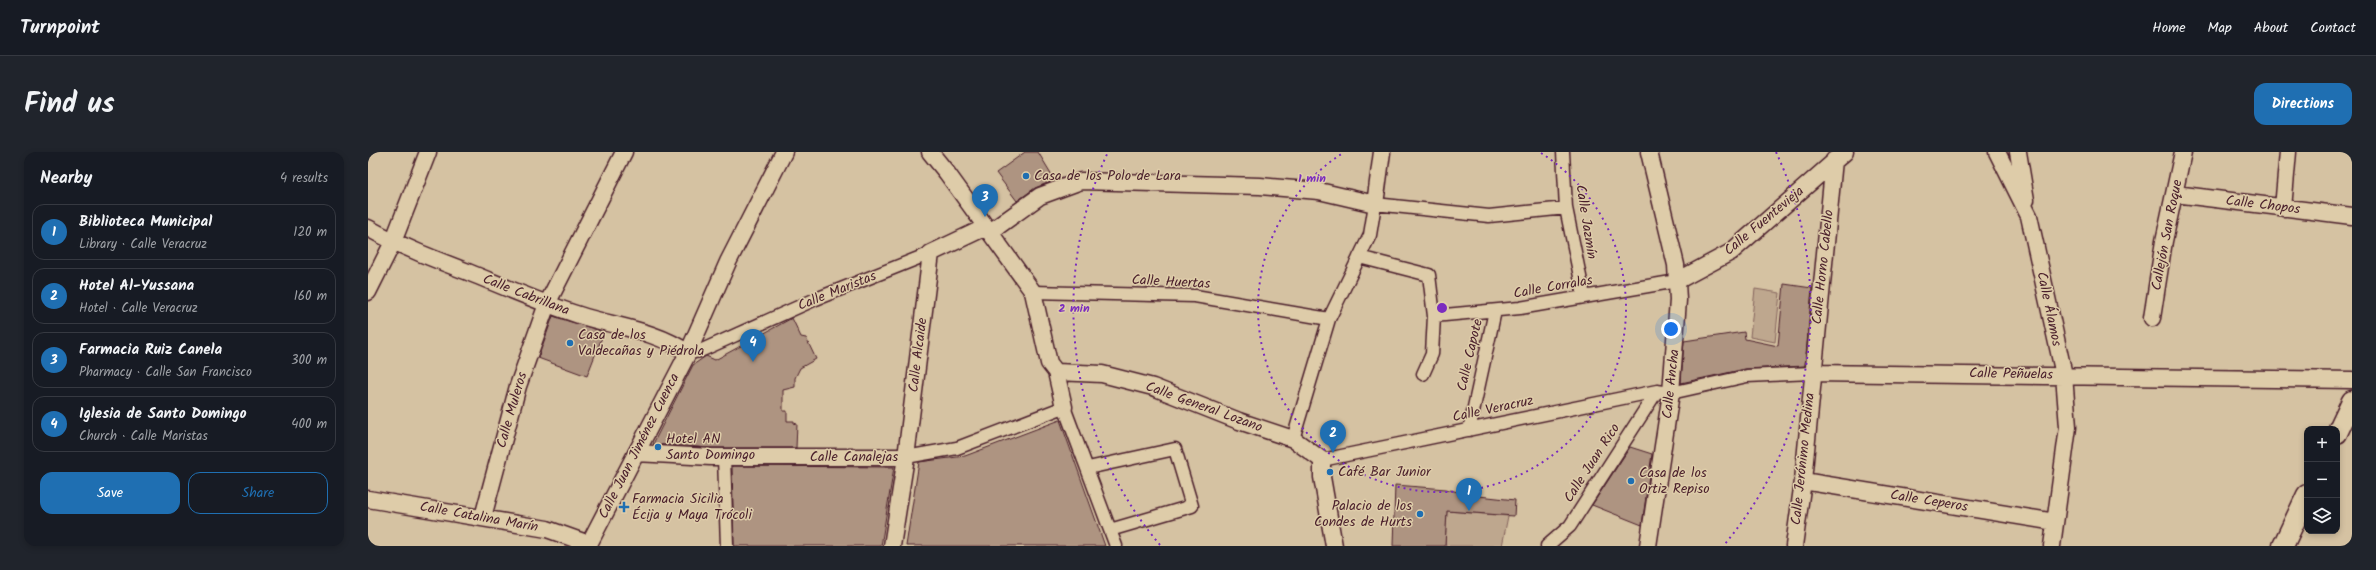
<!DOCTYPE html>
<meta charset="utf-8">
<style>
:root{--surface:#171b24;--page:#20242c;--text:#f1f3f6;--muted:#9ea1a6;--line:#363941;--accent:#1f6fb2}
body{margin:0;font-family:Kalam,sans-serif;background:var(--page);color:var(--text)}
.controls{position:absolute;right:12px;bottom:12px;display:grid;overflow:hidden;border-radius:8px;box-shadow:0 2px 6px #0003}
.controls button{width:36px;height:36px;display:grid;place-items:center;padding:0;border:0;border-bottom:1px solid var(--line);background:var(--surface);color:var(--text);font:20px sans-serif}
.you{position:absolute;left:1303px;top:177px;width:14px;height:14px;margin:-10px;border:3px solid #fff;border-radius:50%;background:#1a73e8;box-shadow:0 0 0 6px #1a73e833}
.badge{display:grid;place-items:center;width:26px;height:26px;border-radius:50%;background:var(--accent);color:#fff;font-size:13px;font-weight:700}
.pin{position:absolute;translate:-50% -33px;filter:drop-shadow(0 1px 2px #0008)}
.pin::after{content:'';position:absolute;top:21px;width:14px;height:12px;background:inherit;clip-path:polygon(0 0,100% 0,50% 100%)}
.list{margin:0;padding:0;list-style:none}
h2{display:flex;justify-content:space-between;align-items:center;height:52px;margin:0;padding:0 16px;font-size:17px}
h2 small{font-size:13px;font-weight:400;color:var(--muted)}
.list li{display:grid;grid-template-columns:26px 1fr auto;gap:12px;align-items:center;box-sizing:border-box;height:56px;margin:0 8px 8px;padding:0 8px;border:1px solid var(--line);border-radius:12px}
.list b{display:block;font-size:15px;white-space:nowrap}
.list p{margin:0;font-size:13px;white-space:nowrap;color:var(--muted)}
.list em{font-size:13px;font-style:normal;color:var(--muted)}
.actions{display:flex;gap:8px;padding:12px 16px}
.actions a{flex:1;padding:9px 0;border:1px solid var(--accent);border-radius:12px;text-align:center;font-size:14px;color:var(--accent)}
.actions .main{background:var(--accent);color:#fff}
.icon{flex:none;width:22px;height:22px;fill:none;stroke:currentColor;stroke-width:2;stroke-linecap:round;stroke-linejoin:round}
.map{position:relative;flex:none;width:1984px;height:394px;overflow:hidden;border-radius:12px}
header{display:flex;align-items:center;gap:24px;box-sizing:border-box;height:56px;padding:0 20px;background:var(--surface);border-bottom:1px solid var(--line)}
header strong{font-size:19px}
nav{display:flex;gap:22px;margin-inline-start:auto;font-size:14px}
.intro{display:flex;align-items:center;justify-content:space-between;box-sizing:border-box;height:96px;padding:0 24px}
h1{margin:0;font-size:28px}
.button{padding:10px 18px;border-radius:12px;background:var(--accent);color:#fff;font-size:14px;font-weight:700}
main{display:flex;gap:24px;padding:0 24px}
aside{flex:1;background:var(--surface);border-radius:12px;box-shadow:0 2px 6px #0003}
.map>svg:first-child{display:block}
</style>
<header>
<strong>Turnpoint</strong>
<nav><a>Home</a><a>Map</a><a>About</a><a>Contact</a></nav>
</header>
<div class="intro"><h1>Find us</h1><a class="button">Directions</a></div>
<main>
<aside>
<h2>Nearby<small>4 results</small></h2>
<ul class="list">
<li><span class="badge">1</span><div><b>Biblioteca Municipal</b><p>Library · Calle Veracruz</p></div><em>120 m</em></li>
<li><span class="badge">2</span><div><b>Hotel Al-Yussana</b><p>Hotel · Calle Veracruz</p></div><em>160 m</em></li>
<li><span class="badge">3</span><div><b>Farmacia Ruiz Canela</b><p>Pharmacy · Calle San Francisco</p></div><em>300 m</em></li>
<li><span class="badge">4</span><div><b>Iglesia de Santo Domingo</b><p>Church · Calle Maristas</p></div><em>400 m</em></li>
</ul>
<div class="actions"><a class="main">Save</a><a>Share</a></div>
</aside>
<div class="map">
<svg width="1984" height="394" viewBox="0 0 1984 394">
<rect width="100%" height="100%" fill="#d5c2a2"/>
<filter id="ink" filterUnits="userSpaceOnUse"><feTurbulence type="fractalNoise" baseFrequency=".025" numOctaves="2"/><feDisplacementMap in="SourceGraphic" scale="8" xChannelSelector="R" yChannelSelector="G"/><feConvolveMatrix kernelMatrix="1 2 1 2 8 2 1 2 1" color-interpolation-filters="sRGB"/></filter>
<g filter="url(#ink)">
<path fill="#bea78e" stroke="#84635c" d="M1387,137L1412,141L1407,190L1382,185Z
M1079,359L1140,364L1134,394H1077Z"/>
<path fill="#ae9481" stroke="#4a1f2b" d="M657,0H670L687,28L667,36L649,49L628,21Z
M1416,132L1444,136L1437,214L1377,217L1313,231L1316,189L1376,180L1377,187L1410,194Z
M185,164L236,180L219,224L170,206Z
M424,166L433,185L438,186L448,207L432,216L427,226V235L415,238V259H419V269H426V271L429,272L428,296H343L285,292L325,213L338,204L347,208Z
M692,268L737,394H538L551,310L597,304Z
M1262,295L1284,302L1274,373L1224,353Z
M364,314L526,315L513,394H366Z
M1027,333L1078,337L1102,343L1147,348L1146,364L1079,359L1077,394H1025Z"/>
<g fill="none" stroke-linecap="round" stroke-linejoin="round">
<defs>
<path id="pedestrian" d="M1195,0L1198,56L1216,144
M991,105L1061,123L1066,164L1152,156L1309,129
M665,140L827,144L961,167
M320,201L332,199L448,147L563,101
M1055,222L1064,202L1066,164
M1101,278L1127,159
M925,287L961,167L1002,83L1007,52L1121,64L1198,56
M356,305L359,394
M538,305L589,296L696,255L748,394
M954,308L1289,239L1303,241L1379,224L1444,221
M720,316L807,297L824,354L742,378
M1179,394L1202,374L1289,239"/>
<path id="minor" d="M562,0L579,21L665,140L681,211L688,220
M1629,0L1661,64L1696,223L1700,275L1684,394
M1650,0L1658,48
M1807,42L1984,64
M1915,56L1920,0
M0,76C32,94 66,107 100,120C137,135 173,151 211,163C248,175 287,178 320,201
M622,80L672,44L713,29L892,34L951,39L1007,52L1014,0
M1309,129L1363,100L1477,0
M0,140L25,90L60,0
M1784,166L1796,89L1815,0
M688,220L734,222L785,235L871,269L925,287L954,308V325L966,394
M688,220L696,255
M1444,221L1984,228
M268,301L343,305H538
M1435,329L1687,370
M0,347L179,377L221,392
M115,365L150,234L179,152L256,0
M220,394L320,201L360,110L416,0
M524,394L538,305L563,101L618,75
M1280,394L1303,241L1310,148L1308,113L1281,0
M1426,394L1435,329L1466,8"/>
<path id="tertiary" d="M1969,281L1984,249
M1915,394L1939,343"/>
</defs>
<use href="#pedestrian" stroke="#4a1f2b" stroke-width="15"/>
<use href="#minor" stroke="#4a1f2b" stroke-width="19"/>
<use href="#tertiary" stroke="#4a1f2b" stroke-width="23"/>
<use href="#pedestrian" stroke="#decca9" stroke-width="12"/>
<use href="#minor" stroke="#decca9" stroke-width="16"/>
<use href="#tertiary" stroke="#decca9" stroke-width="20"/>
</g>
</g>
<g fill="none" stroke="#7b2cbf" stroke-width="2" stroke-dasharray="2 4">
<path d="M1173 1A184 184 0 1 1 975 1"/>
<path d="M792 393A368 368 0 0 1 740 0M1408 0A368 368 0 0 1 1356 393"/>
</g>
<g fill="#1f6fb2" stroke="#decca9" stroke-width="1.5">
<circle cx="658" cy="24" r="4"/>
<circle cx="202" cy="191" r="4"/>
<circle cx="290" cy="295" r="4"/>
<circle cx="962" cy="320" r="4"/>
<circle cx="1263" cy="329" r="4"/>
<path d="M254 349h4v4h4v4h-4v4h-4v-4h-4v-4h4z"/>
<circle cx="1052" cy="362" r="4"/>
</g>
<g text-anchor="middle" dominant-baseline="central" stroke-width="3" stroke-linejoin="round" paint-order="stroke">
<g font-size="14" fill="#4a1f2b" stroke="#decca9" text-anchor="start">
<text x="666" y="24">Casa de los Polo de Lara</text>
<text x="210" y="183">Casa de los<tspan x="210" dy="16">Valdecañas y Piédrola</tspan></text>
<text x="298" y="287">Hotel AN<tspan x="298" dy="16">Santo Domingo</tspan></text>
<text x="970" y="320">Café Bar Junior</text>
<text x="1271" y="321">Casa de los<tspan x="1271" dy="16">Ortiz Repiso</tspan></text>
<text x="264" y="347">Farmacia Sicilia<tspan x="264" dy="16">Écija y Maya Trócoli</tspan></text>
<text x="1044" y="354" text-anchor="end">Palacio de los<tspan x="1044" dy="16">Condes de Hurts</tspan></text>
</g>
<g font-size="14" fill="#4a1f2b" stroke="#decca9">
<text transform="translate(1895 53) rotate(7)">Calle Chopos</text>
<text transform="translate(1396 69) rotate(-40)">Calle Fuentevieja</text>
<text transform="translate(1218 70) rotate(81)">Calle Jazmín</text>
<text transform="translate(1799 83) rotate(-79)">Callejón San Roque</text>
<text transform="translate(1455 115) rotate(-84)">Calle Horno Cabello</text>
<text transform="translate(803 130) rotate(3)">Calle Huertas</text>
<text transform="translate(1185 135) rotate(-10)">Calle Corralas</text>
<text transform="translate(469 139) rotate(-22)">Calle Maristas</text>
<text transform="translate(158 143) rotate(21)">Calle Cabrillana</text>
<text transform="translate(1681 157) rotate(78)">Calle Álamos</text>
<text transform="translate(550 203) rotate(-83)">Calle Alcaide</text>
<text transform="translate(1102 203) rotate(-77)">Calle Capote</text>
<text transform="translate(1643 222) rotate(1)">Calle Peñuelas</text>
<text transform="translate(1303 232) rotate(-84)">Calle Ancha</text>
<text transform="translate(836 255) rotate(20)">Calle General Lozano</text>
<text transform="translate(1125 257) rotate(-12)">Calle Veracruz</text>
<text transform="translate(144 258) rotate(-74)">Calle Muleros</text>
<text transform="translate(271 294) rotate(-63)">Calle Juan Jiménez Cuenca</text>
<text x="486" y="305">Calle Canalejas</text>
<text transform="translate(1435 307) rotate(-84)">Calle Jerónimo Medina</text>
<text transform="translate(1224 311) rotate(-57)">Calle Juan Rico</text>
<text transform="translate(1561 349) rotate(9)">Calle Ceperos</text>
<text transform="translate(111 365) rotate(10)">Calle Catalina Marín</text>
</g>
</g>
<circle cx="1074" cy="156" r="6" fill="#7b2cbf" stroke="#decca9" stroke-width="2"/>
<g font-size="12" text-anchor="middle" font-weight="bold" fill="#7b2cbf" stroke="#decca9" stroke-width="3" stroke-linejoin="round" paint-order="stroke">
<text x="944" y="30">1 min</text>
<text x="706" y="160">2 min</text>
</g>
</svg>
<div class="controls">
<button>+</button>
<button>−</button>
<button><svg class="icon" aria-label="layers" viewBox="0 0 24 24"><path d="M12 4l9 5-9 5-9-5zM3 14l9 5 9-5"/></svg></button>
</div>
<div class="you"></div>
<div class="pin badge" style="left:1101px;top:359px">1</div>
<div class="pin badge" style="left:965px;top:301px">2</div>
<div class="pin badge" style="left:617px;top:65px">3</div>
<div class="pin badge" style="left:385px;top:210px">4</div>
</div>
</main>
